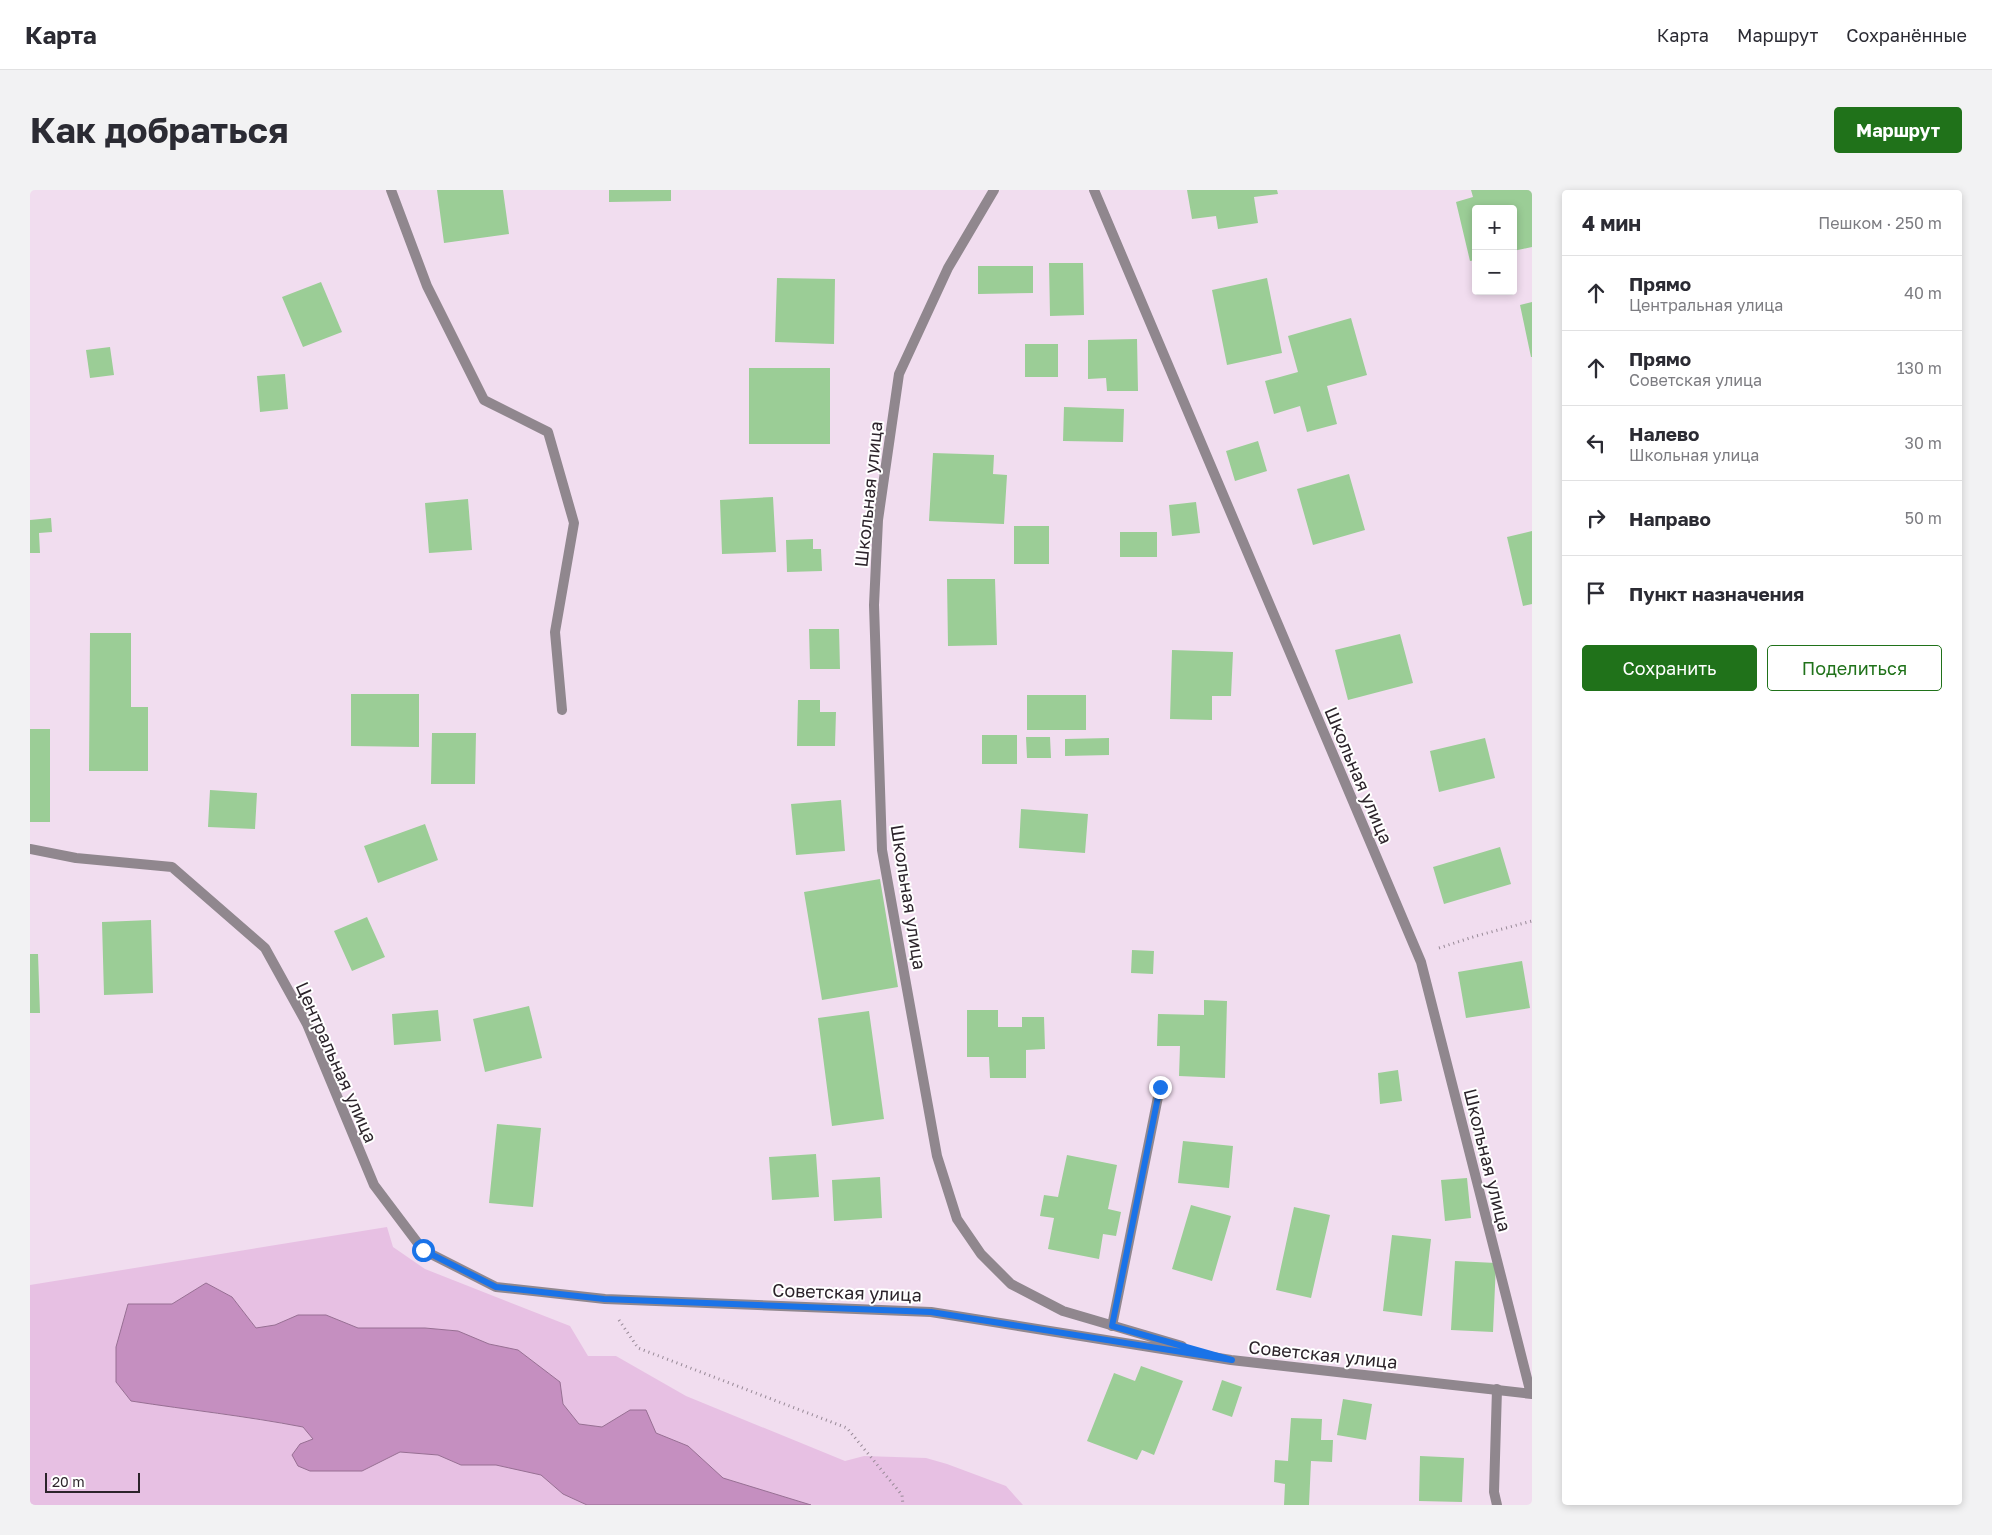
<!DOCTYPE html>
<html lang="ru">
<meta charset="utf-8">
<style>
:root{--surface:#fff;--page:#f2f2f3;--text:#2b2b33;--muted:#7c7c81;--line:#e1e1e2;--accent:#20721a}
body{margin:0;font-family:"Golos Text",sans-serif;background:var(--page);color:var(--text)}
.controls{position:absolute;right:15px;top:15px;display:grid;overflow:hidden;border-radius:5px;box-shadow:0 2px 8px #0003}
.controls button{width:45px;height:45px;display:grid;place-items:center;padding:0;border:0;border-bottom:1px solid var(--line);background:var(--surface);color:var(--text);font:25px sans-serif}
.scale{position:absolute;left:15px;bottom:12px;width:95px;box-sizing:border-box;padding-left:5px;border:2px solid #2c242b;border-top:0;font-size:14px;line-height:18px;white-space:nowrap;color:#2c242b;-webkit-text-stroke:4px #fff;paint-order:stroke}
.stop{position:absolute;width:15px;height:15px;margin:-11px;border:4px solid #1a73e8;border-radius:50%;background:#fff}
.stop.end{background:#1a73e8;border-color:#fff;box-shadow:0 1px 5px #0008}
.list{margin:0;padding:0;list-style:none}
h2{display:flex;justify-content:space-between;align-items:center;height:65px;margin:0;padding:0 20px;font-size:21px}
h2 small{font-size:16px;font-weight:400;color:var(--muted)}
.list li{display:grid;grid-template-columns:32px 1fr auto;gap:15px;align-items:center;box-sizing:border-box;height:75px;padding:0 20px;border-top:1px solid var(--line)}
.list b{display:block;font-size:19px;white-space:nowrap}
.list p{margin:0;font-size:16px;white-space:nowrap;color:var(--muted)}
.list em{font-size:16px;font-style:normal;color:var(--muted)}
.actions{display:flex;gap:10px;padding:15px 20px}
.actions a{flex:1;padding:11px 0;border:1px solid var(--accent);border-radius:5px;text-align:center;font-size:18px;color:var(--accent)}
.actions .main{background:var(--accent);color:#fff}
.icon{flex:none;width:28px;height:28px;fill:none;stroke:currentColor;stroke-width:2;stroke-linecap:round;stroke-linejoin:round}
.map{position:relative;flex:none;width:1502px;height:1315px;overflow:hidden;border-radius:5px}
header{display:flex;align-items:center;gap:30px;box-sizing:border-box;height:70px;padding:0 25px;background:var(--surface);border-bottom:1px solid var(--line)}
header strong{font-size:24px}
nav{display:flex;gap:28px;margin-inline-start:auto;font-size:18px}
.intro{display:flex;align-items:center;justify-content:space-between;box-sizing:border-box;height:120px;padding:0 30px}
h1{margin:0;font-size:35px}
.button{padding:12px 22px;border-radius:5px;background:var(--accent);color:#fff;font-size:18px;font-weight:700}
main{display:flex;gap:30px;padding:0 30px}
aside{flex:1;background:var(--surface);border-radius:5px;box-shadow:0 2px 8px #0003}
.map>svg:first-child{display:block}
</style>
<header>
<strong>Карта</strong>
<nav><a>Карта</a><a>Маршрут</a><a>Сохранённые</a></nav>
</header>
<div class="intro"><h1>Как добраться</h1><a class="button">Маршрут</a></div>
<main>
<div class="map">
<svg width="1502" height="1315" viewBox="0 0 1502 1315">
<rect width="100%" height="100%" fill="#f1ddef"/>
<path fill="#e7c0e3" d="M357,1037L363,1057L395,1079L540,1136L558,1166H586L656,1206L815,1271L834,1266L896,1268L917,1274L976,1296L993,1315H781L693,1288L658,1256L626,1243L600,1220L572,1237L549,1234L533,1214L530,1192L488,1160L459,1154L428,1141L395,1138H328L296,1125H268L245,1135L226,1138L202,1107L176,1093L142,1114H98L86,1192L101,1211C159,1220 216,1227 273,1237L284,1249L332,1281L370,1262L408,1265L431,1275H466L511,1285L533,1304L557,1315H0V1095Z"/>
<path fill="#c58fc0" stroke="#976f93" d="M176,1093L202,1107L226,1138L245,1135L268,1125H296L328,1138H395L428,1141L459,1154L488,1160L530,1192L533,1214L549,1234L572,1237L600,1220H616L626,1243L658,1256L693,1288L781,1315H557L533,1304L511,1285L466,1275H431L408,1265L370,1262L332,1281H280L268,1276L262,1265L270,1254L283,1249L273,1237C216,1226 159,1220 101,1211L86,1192V1157L98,1114H142Z"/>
<path fill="#9bcd96" d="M407,0H473L479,44L414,53Z
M579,0H641V11L579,12Z
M1157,0H1247L1248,4L1224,7L1228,33L1188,39L1186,26L1162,29Z
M1441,0H1502V57L1483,61V19H1446V70L1440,71L1426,12L1443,7Z
M1019,73H1053L1054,125L1020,126Z
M948,76H1003V103L948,104Z
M747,88L805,89L804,154L745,152Z
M1237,88L1252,163L1197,175L1182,100Z
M291,92L312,142L273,157L252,107Z
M1502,112V167H1501L1490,115Z
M1321,128L1337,185L1297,196L1307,234L1277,242L1270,216L1244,224L1235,191L1268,182L1258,146Z
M1107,149L1108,201H1077L1076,188L1058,189V150Z
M995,154H1028V187H995Z
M80,157L84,185L60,188L56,160Z
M719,178H800V254H719Z
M255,184L258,219L230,222L227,186Z
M1034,217L1094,219L1093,252L1033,251Z
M1228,251L1237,281L1205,291L1196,261Z
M903,263L964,265L963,284L977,285L974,334L899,331Z
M1319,284L1335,340L1283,355L1267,299Z
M743,307L746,362L692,364L690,310Z
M438,309L442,360L399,363L395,313Z
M1166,312L1170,343L1142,346L1139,315Z
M21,328L22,342L9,343L10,363H0V330Z
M984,336H1019V374H984Z
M1502,341V414L1493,416L1477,347Z
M1090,342H1127V367H1090Z
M783,349V359H791L792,381L757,382L756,350Z
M917,389H965L967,455L918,456Z
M779,439H809L810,479H780Z
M60,443H101V517H118V581H59Z
M1370,444L1383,493L1318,510L1305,460Z
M1142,460L1203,462L1201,506H1182V530L1140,529Z
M321,504H389V557L321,556Z
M997,505H1056V540H997Z
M768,510H790V522H806L805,556H767Z
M0,539H20V632H0Z
M402,543H446L445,594H401Z
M952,545H987V574H952Z
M996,547H1020L1021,568H997Z
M1079,548V565L1035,566V549Z
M1455,548L1465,588L1409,602L1400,561Z
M180,600L227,603L225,639L178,637Z
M811,610L815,661L766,665L761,614Z
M991,619L1058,624L1055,663L989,658Z
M395,634L408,670L348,693L334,656Z
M1470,657L1481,694L1414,714L1403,677Z
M850,689L868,797L792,810L774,702Z
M337,727L355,767L322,781L304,741Z
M121,730L123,803L74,805L72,732Z
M1102,760L1124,761L1123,784L1101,783Z
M0,764H8L10,823H0Z
M1492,771L1500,818L1436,828L1428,782Z
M1174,810L1197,811L1195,888L1149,886L1150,856H1127L1128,824L1174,825Z
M499,816L512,868L455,882L443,829Z
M408,820L411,851L364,855L362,824Z
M937,820H968V837H992V827H1014L1015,859L996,860V888H960L959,867H937Z
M839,821L854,929L802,936L788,828Z
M1368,880L1372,911L1350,914L1348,883Z
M467,934L511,938L503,1017L459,1013Z
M1153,951L1203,956L1199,998L1148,993Z
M786,964L789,1007L742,1010L739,967Z
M1037,965L1087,975L1078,1019L1091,1022L1086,1046L1073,1044L1069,1069L1018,1059L1024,1028L1010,1026L1014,1005L1028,1007Z
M850,987L852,1028L804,1031L802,990Z
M1437,988L1441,1028L1415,1031L1411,990Z
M1161,1015L1201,1026L1182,1091L1142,1079Z
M1264,1017L1300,1025L1281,1108L1246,1100Z
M1362,1045L1401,1049L1392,1126L1353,1121Z
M1425,1071L1466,1073L1463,1142L1421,1140Z
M1111,1176L1153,1191L1124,1265L1112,1260L1107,1270L1057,1251L1084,1183L1105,1191Z
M1192,1190L1212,1197L1202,1227L1182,1220Z
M1313,1209L1342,1214L1336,1250L1307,1245Z
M1261,1228L1292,1229L1291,1250H1303L1302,1272L1281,1271L1279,1315H1254L1255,1294L1244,1292L1245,1270L1258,1271Z
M1390,1266L1434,1268L1432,1312L1389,1311Z"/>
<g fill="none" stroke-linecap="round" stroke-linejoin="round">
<path stroke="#978996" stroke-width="3" stroke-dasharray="1 4" stroke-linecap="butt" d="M1409,758L1446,746L1502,731
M589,1130L608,1158L817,1238L872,1305L873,1315"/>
<path stroke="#90878e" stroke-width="10" d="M361,0L397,96L454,210L518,242L544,333L525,442L532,520
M1082,1136L1130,897
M1467,1315L1464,1302L1467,1199"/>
<path stroke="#90878e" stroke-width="10" d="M964,0L918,78L869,184L848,330L844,415L852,660L907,966L927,1029L951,1064L981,1094L1033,1121L1152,1156
M1064,0L1391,772L1501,1204
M0,659L46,668L142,677L235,758L277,834L344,995L393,1060L466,1097L575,1109L901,1122L1201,1170L1502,1204"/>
</g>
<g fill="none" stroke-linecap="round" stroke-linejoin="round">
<path stroke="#1a73e8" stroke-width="6" d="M393,1060L466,1097L574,1109L901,1122L1202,1170L1082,1136L1130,897"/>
</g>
<g text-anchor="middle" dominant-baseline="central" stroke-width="4" stroke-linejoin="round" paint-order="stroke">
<g font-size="18" fill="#2c242b" stroke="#fff">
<text transform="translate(838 304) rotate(-84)">Школьная улица</text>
<text transform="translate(1329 585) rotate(67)">Школьная улица</text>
<text transform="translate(879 707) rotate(81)">Школьная улица</text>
<text transform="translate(307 872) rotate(66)">Центральная улица</text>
<text transform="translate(1458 970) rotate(76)">Школьная улица</text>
<text transform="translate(817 1102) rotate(2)">Советская улица</text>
<text transform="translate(1293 1164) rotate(6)">Советская улица</text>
</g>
</g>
</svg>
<div class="controls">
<button>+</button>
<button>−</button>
</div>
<div class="scale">20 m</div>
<div class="stop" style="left:393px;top:1060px"></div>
<div class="stop end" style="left:1130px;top:897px"></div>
</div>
<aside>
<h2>4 мин<small>Пешком · 250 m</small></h2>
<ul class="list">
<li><svg class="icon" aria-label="ahead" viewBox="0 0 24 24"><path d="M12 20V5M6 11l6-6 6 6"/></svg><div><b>Прямо</b><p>Центральная улица</p></div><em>40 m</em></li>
<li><svg class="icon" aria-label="ahead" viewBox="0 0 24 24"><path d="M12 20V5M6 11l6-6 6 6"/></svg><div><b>Прямо</b><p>Советская улица</p></div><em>130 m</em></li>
<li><svg class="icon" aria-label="left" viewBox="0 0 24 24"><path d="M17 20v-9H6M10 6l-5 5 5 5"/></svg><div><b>Налево</b><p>Школьная улица</p></div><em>30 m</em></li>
<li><svg class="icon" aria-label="right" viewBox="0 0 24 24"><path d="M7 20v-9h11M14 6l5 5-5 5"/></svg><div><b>Направо</b></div><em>50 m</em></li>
<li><svg class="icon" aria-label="arrive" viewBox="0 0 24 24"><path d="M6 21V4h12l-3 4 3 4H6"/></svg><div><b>Пункт назначения</b></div></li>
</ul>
<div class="actions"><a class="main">Сохранить</a><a>Поделиться</a></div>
</aside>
</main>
